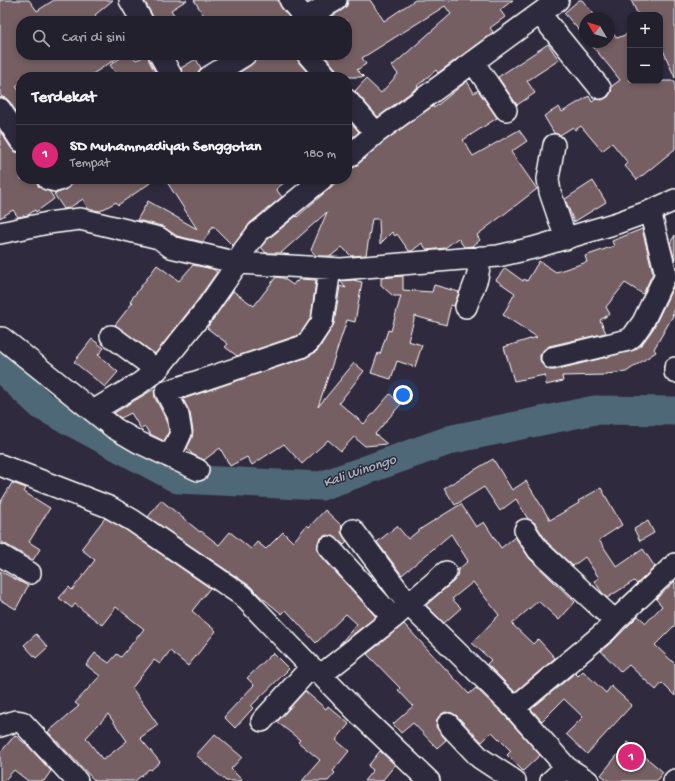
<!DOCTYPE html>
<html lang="id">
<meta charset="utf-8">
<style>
:root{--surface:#23202e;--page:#2b2836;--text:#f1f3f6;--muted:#a3a3aa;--line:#403e4a;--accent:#db2777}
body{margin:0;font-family:"Gochi Hand",sans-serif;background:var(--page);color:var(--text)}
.controls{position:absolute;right:12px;top:12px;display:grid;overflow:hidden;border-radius:8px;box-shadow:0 2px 6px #0003}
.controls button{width:36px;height:36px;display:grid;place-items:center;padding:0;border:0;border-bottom:1px solid var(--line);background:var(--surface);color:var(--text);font:20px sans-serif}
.compass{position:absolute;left:579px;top:12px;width:36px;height:36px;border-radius:50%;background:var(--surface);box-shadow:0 2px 6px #0003;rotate:308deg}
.you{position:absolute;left:403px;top:395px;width:14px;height:14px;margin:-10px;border:3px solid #fff;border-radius:50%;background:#1a73e8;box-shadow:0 0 0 6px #1a73e833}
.badge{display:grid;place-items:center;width:26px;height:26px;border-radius:50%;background:var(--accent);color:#fff;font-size:13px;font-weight:700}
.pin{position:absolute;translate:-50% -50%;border:2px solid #fff;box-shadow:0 1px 4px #0006}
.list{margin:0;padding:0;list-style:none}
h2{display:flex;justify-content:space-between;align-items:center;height:52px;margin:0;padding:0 16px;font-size:17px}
h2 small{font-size:13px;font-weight:400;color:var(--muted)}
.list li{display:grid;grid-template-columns:26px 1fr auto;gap:12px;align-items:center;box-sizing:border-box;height:60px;padding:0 16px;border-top:1px solid var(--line)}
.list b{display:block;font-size:15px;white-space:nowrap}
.list p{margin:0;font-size:13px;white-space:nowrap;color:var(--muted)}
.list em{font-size:13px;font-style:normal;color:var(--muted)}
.icon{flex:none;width:22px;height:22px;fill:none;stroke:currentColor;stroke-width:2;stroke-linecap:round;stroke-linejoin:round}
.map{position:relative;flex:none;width:675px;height:781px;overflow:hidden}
.search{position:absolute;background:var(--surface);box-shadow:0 2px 6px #0003;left:16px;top:16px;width:336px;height:44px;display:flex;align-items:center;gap:10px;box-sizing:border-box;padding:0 14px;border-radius:16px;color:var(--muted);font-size:15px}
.panel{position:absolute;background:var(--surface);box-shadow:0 2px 6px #0003;left:16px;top:72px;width:336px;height:112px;border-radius:16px}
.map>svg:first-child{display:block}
</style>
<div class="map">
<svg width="675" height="781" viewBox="0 0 675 781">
<rect width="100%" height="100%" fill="#2f2a3d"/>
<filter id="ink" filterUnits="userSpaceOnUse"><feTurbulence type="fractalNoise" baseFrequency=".025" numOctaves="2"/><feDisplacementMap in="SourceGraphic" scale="8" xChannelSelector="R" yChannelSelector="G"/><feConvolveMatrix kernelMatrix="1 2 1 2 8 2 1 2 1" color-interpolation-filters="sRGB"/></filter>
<g filter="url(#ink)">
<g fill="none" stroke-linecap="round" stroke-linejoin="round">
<path stroke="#4f6878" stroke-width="29" d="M0,367L42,406L178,479L321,486L453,439L595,410L675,411"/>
</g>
<path fill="#755e64" stroke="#fff" fill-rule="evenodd" d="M0,0H29L37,11L54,0H113L95,15L99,21H21V55H122L88,77H21V82L16,86L21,94V119L10,102L6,98L2,97L0,95Z
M144,0H187L171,10L178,21H154L152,15Z
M194,0H278L281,7L289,17L288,21H207Z
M348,0H370L384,21L415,0H513L500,10L505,17L490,28L493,32L438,73L436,70L417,86L418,87L378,117L355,91L366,79L381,93L398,74L392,66L451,14L445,6L362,58L366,64L357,70L364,77H339L336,69L324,55H347V21H324L342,10L347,6Z
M579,0H582L597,18H585V37L564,13Z
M631,0H675V78L660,43V15H638Z
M609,29L617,38L630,33V81H675V149L637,180L625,166L628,163L612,143L602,151L581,126L575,130L573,127L560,135L554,133L544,116L559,107L562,112L589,96L592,102L596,99L602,100L608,97L611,92L612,86L620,80L609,66L589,42H609Z
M548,44L559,60L527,81L535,93L517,105L498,77Z
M125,55H132L136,60L148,55L149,61L158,77H119L110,65Z
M260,55H296L299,63L310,75L308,77H232L251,65L255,61L256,57Z
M196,59L201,68L198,72L197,77H184L181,68Z
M467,81L474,93L478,90L497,118L463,140L473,156L519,130L527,141L511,152L537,189L477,235L480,240L473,246L464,247L458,238L445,248L427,250L422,243L412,251H409L397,234L395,236L392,232L380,244L379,219H372L366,255L351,256L342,247L331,256H316L311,250L327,212L281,253H266L261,247L267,240L296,216L297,217L340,179H347V170L355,167L383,142L433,106L434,108Z
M347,118L359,132L347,142Z
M0,131L11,148L15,152L21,153V179H36L37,183L39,187L50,192L54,199L36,212L35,210L28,215L18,217L13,210L0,218Z
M75,179H156L118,205L116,202L100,211L88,209L83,199L69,208L64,209L54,194L66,190L70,187L73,181Z
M165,179H289L276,189L282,197L250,223L233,246L213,226L203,242L177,236L162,226L137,220L148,201L197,229Z
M593,181L606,202L574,222L565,199Z
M642,229L653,273L643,294L625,283L606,307L610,314L600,320L606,333L549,346L544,350L540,355V360L544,366L549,370H555L635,350L643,343L653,329L675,283V309L672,315L674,314L654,349L656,352L626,372L606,374V375L562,376L563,381L546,385L545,375L514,381L504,347L537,337L503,315L515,293L496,280L505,268L523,281L524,279L527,281L539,261L556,272L587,262L585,256L614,246L612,241Z
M675,235V261L670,243Z
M157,265L179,281L193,265L213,269L217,272L196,302L155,354L115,325L133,302L130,301Z
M403,276V290L432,292L434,285L459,292L454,306L451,305L446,325L415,316L408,341L422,345L415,367L397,361L391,379L371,373L378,353L380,354L388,330L391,331L401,296H393L381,285V278Z
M276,277L283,278L293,285L296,281L297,282L299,279L316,280L311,318L300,334L296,336L237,356L225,347L228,344L207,328L233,291L254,306Z
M353,280L362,282L355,322L347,320L318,407L354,363L364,371L339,403L364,424L390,394L401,404L375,434L387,444L365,446L354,437L341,451L328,440L302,464L284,444L252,465L247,457L230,466L220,448L204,460L192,454L187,448L192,438L193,431L190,413L183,399L305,358L314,353L318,350L334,324L340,286L346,288L340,281Z
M92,339L104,348L98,355L118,372L105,387L74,362Z
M154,389L155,398L166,419L169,431L164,441L150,434L145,427L141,429L131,413L121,418L114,413Z
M493,459L512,490L526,481L550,520L579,503L578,501L601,488L622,525L599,540L617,567L643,549L655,567L637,584L634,581L607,598L601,591L594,581L599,578L585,557L573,566L547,542L535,523L528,519L516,499L500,511L484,487L455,505L444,488Z
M12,483L26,488L24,492L50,508L29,542L40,549L33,560L0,541V503Z
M161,500L200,532L201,531L219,545L230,532L251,549L257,542L266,549L283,532L293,542L307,525L309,527L325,510L342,526L341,532L347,542L344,545L333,536L326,535L321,538L318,543L317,550L320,555L376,617L339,645L357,624L346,614L316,643L286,610L282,614L260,596L250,586L148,517Z
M461,504L476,527L484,522L501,548L515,537L530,559L575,602L559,620L538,601L512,624L533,644L538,639L555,658L515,692L487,664L491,660L472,643L499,615L473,582L452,599L461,608L444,623L426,605L454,581L457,576L458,570L468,561L451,534L402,575L377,542L397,526L408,539L422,528Z
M105,518L126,530L210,588L192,611L216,631L188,666L170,651L160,664L154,660L132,688L158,725L140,738L160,762L151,770L149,769L135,781H95L48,732L79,706L75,703L100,676L86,665L95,653L109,663L117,654L121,657L144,629L116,607L102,625L75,604L72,608L59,598L69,587L72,590L95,560L81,549ZM108,714L127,741L103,760L86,738Z
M648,521L654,533L640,541L634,529Z
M0,571L28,586L16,609L0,600Z
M675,581V625L655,645L675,664V696L662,683L656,690L629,665L621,672L601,651L614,640L638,616L646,623L662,606L656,599Z
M404,624L469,694L476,688L505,716L540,755L523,771L507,755L511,751L492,732L482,742L457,716L452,713L445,712L440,715L437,720L436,727L446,740L437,748L413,723L401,733L393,724L413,706L398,690L400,688L367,654Z
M36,634L48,647L36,658L24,645Z
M273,653L289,669L251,706L253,708L235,728L224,717L254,685L247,678Z
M583,671L606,693L611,686L632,705L587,754L566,734L583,717L564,699L542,721L531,709L575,673L578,676Z
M305,691L326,709L328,706L349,724L336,740L349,751L333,771L335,773L328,781H302L320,760L298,742L300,740L277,722Z
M215,734L242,757L231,769L243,781H226L196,755Z
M15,735L28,746L51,771L44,781H28L14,770L4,781H0V753Z
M628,742L663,772L656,781H609L601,775Z
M380,751L395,765L382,781H364L373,770L368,766Z"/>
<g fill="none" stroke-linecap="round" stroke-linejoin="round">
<defs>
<path id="minor" d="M130,0L142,21
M290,0L305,18
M540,14L600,88
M300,21L336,0
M160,55L172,77
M308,55L327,77
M473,62L506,110
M209,77L245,55
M347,100L376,133
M0,109L21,141
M554,145L548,179L550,192L566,239
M347,158L376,133L558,0
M48,179L56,181L61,179
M0,233L48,223L80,219L159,238L171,247L238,263L341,269L498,256L533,248L617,223L650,211L675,200
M466,307L477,278L481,257
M111,336L157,370
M2,338L114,428L138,442L198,470
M552,358L628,340L633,336L643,322L666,274L650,211
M675,368V372
M93,411L140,383L157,370L206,309L238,263L244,250L258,232L322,179
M170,457L181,433L178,415L166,392L301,347L308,343L322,322L330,269
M0,465L109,507L132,520L243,596L311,667L321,675L393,618L446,572
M353,530L408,604L514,708L566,767L588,781
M329,547L393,618
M0,555L30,573
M615,621L675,564
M321,675L356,711L429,781
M514,708L606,631L615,621L538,550L525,530
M262,721L311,667
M448,724L480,758L515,781
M0,726L16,721L22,722L77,781
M551,781L566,767
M674,781L675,780"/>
</defs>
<use href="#minor" stroke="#fff" stroke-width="24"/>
<use href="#minor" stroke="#2f2a3d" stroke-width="21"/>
</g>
</g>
<g text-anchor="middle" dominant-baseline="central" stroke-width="3" stroke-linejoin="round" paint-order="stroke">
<g font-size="14" font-style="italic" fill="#a7b4bc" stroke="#2f2a3d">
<text transform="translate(360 472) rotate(-19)">Kali Winongo</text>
</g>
</g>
</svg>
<div class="controls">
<button>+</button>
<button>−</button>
</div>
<svg class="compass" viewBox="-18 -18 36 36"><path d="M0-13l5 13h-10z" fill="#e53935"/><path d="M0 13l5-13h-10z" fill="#a3a3aa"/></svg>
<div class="you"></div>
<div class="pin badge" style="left:631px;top:757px">1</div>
<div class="search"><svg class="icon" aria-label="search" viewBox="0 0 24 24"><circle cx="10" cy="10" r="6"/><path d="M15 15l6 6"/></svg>Cari di sini</div>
<section class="panel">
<h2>Terdekat<small></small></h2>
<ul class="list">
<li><span class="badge">1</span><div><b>SD Muhammadiyah Senggotan</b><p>Tempat</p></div><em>180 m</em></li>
</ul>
</section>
</div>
